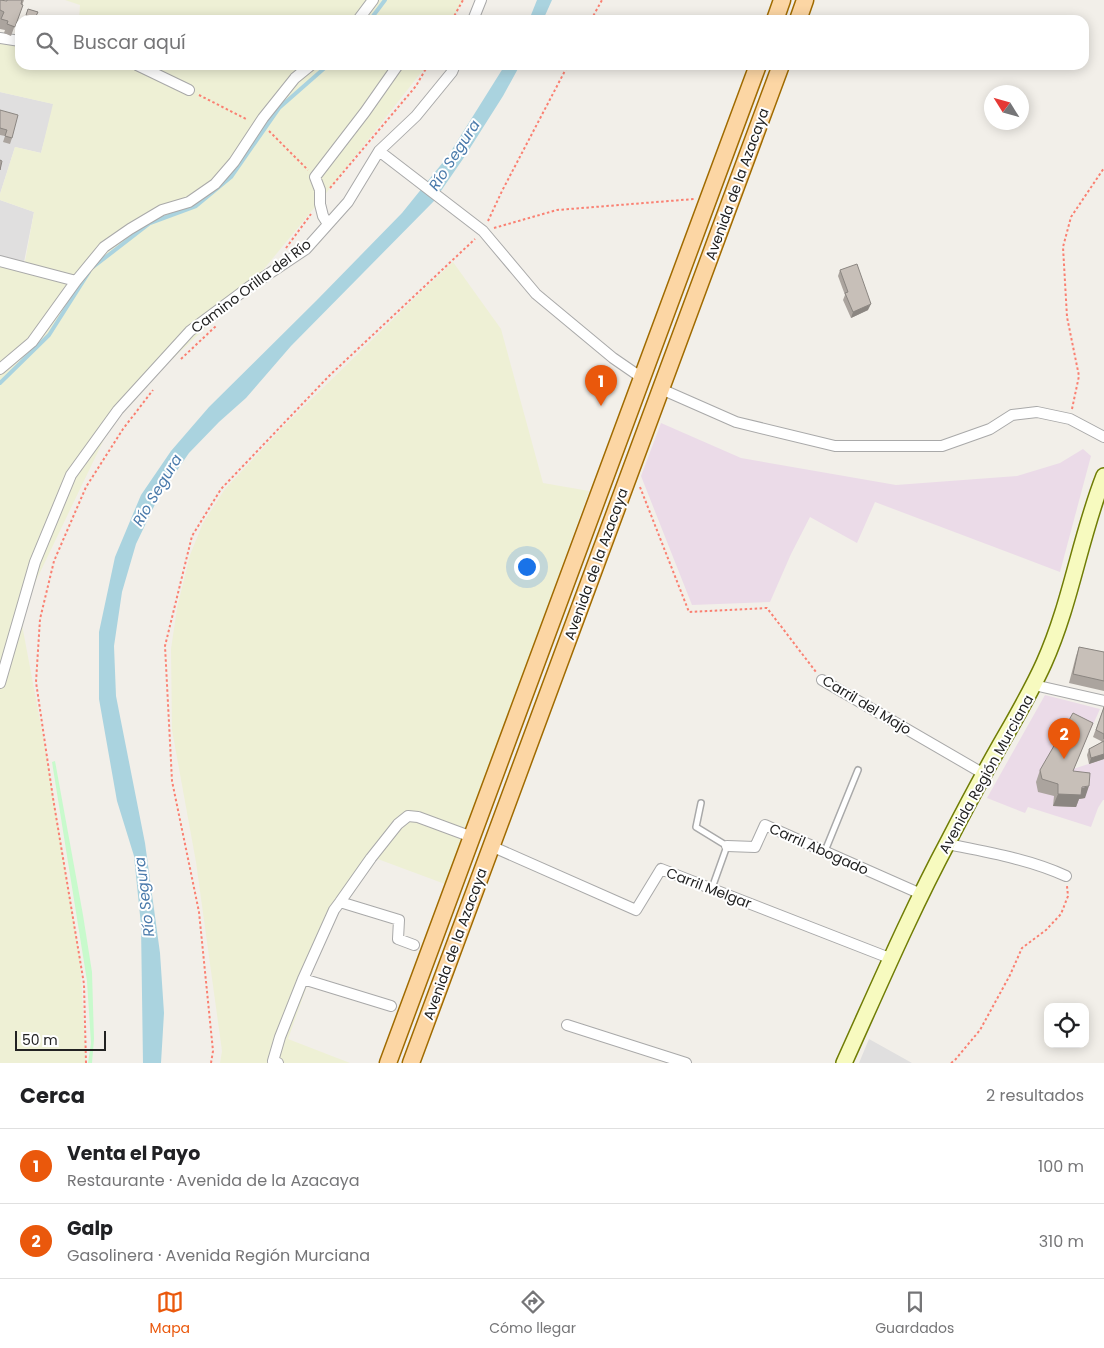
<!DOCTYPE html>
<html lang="es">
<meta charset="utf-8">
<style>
:root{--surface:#fff;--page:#f2f2f2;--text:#202124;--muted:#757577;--line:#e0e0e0;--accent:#ea580c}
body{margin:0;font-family:Poppins,sans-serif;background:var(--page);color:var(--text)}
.controls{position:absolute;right:15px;bottom:15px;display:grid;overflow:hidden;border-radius:10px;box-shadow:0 2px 12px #0003}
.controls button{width:45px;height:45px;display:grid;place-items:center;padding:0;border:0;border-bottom:1px solid var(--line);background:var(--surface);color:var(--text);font:25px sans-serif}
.compass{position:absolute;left:984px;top:85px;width:45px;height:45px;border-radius:50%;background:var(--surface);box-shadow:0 2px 12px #0003;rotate:307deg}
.scale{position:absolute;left:15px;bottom:12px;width:91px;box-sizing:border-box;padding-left:5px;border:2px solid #222;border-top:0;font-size:14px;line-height:18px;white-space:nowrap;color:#222;-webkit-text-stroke:4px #fff;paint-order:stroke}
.you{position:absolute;left:526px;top:566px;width:18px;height:18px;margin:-12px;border:4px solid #fff;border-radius:50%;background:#1a73e8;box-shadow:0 0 0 8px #1a73e833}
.badge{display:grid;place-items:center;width:32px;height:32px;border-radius:50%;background:var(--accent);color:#fff;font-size:16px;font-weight:700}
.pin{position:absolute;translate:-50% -41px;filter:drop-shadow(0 1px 2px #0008)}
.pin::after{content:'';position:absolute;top:26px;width:18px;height:15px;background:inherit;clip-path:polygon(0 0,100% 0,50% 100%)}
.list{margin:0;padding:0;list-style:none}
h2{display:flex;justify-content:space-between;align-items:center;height:65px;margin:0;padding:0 20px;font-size:21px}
h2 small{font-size:16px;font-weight:400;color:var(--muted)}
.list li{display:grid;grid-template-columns:32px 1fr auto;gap:15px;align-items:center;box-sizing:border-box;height:75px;padding:0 20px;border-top:1px solid var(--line)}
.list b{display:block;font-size:19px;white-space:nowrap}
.list p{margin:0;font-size:16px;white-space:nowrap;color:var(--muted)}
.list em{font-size:16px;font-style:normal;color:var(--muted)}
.icon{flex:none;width:28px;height:28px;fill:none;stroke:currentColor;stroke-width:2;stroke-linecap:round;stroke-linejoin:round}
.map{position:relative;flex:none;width:1104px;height:1063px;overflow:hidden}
.search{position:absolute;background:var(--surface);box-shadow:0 2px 12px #0003;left:15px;right:15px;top:15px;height:55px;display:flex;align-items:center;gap:12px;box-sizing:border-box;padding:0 18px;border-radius:15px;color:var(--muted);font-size:19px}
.sheet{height:215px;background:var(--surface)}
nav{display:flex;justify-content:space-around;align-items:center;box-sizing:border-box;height:70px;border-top:1px solid var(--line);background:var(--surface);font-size:14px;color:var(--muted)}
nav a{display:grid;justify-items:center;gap:2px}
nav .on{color:var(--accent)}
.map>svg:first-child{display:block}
</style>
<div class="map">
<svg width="1104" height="1063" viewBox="0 0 1104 1063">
<rect width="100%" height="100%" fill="#f2efe9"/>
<path fill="#e0dfdf" d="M0,92L54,104L41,153L15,147L0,194Z
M0,200L34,212L23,267L0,261Z
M869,1039L912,1063H859Z"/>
<path fill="#ebdbe8" d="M661,423L741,458L896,485L1017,476L1060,463L1083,449L1091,456L1060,572L875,502L857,543L810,517L791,554L770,602L692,605L641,476Z
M1045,695L1100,709L1073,769L1104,759V800H1103L1098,808L1091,827L1028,807L1025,813L987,798Z"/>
<path fill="#eef0d5" d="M65,0H463L452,20H79L80,5Z
M0,38L20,41V65H427L320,201L249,287L118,410L20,614L48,763L80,958L86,1063H0V261L24,267L34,212L0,200V194L15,147L41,153L53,104L0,92Z
M453,262L501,329L543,483L589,491L459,851L445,884L375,858L334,910L288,1039L350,1063H220L222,1051L196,862L172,730L171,649L177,608L190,555L203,523L225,489L284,426L419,294Z"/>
<path fill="#c8facc" d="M55,761L83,915L92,972L94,1039L92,1063H88L91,1043L87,981L52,762Z"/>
<path fill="#aad3df" d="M537,0H552L543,20H529Z
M505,65H520L503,96L465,156L434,201L291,346L246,398L219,422L189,453L158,498L136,544L122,592L114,646L116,696L145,843L160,953L164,1013L161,1063H143L141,925L134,856L117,801L99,699V632L115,557L141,495L171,451L209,407L317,300L402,213L448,156Z"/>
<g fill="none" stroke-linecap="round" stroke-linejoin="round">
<path stroke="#aad3df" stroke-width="4" d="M370,20L385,0
M93,267L150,223L196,206L231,177L279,108L328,65
M0,383L49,335L89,272"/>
<defs>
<path id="service" d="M701,803L696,827L727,846L712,888
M825,851L858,770"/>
<path id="minor" d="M358,20L373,0
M473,20L481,0
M0,38L20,41
M137,65L189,90
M379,151L483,231L536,294L613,358L642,378
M328,224L323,216L320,204V190L315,177L365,112L398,65
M0,261L76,281
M0,369L32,342L76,281L104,247L130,229L162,210L189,202L215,184L234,162L263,118L295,78L311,65
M661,389L736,422L835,446H942L990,429L1012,415L1037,412L1070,419L1104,437
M822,680L984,774
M0,683L35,562L71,475L118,410L190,331L249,287L306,249L348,202L379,151L416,116L452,72L455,65
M1034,685L1104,701
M947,844C987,852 1029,859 1066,876
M491,846L636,910L661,869L892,959
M727,846L755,847L765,825L921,894
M340,902L399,920L398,939L414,945
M391,1006L303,979L334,910L340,902L371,858L398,824L408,816L418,817L472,837
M567,1025L686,1063
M278,1063L273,1061L280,1037L303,979"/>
<path id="secondary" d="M844,1063C878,988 910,913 949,840C965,809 982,777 999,747C1015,719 1031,692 1044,663C1071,603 1080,537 1104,476"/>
<path id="primary" d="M775,20L782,0
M798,20L805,0
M388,1063L758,65
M411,1063L781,65"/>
</defs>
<use href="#service" stroke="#a9a9a9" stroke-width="8"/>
<use href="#minor" stroke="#a9a9a9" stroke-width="12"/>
<use href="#secondary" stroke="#707d05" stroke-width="18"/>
<use href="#primary" stroke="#a06b00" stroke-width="19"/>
<path stroke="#fa8072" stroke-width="2" stroke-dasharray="2.5 2.5" stroke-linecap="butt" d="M452,20L463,0
M591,20L602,0
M199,95L248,120
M269,131L308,170
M330,188L416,86L428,65
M488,221L502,191L568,65
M494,228L557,210L694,199
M286,248L311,214
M181,359L216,326
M1072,409L1079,376L1067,317L1063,247L1071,217L1104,168
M640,487L689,612L767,608L816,672
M86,1063L84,984L53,798L36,682L40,619L54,561L86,487L123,429L153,390
M211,1063L213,1051L199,912L172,781L165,646L192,536L221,489L329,376L475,239
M951,1063L955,1060L980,1030L1010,975L1022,948L1046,930L1061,914L1068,896L1067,886"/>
<use href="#service" stroke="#fff" stroke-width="5"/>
<use href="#minor" stroke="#fff" stroke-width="10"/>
<use href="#secondary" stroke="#f7fabf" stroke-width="15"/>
<use href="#primary" stroke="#fcd6a4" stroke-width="16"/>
</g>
<path fill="#aba49e" d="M0,0L6,1L7,0H24L11,36L4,33L5,30L0,29Z
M28,9L38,12L34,20L25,18Z
M0,110L12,138L10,144L3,142L5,136L0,135Z
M840,270L868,310L851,318L843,300L845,295L838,276Z
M1079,647L1104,652V691L1069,683L1076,656Z
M1104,707V759L1089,764L1087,755L1089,749L1102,742L1101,741L1093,737Z
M1088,735L1073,771L1085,798L1079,799L1076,807L1053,806L1054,796L1038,792L1036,782L1040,770Z"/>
<path fill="#8b8681" d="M871,304L868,310L851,318L853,312Z
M1104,754V759L1089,764L1091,758Z
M1089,786L1085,798L1079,799L1076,807L1053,806L1058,794Z"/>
<path fill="#c7bfb8" stroke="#8b8681" d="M0,0L7,1V0H22L21,4L23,5L15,27L7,24L8,21L1,19L4,12L0,10Z
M28,9L38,12L35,18L26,15Z
M0,110L18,115L12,138L5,136L7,130L0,128Z
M0,160L2,161L0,170Z
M857,264L871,304L853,312L845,293L848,292L840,270Z
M1079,647L1104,652V681L1073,674Z
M1104,707V739V734L1096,730Z
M1073,713L1093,723L1073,771L1090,773L1089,786L1082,787L1081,795L1058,794V784L1042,779L1040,770Z
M1104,741V754L1091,758L1089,749Z"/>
<g text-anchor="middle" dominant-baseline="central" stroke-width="4" stroke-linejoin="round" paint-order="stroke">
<g font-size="14" fill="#222" stroke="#fff">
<text transform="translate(737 184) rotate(-70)">Avenida de la Azacaya</text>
<text transform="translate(251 286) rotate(-37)">Camino Orilla del Río</text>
<text transform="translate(596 564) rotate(-70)">Avenida de la Azacaya</text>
<text transform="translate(867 705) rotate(31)">Carril del Majo</text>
<text transform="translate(986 774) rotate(-61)">Avenida Región Murciana</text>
<text transform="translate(819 849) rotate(24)">Carril Abogado</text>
<text transform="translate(709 888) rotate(21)">Carril Melgar</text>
<text transform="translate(455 944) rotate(-70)">Avenida de la Azacaya</text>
</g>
<g font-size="15" font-style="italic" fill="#4a7aab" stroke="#fff">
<text transform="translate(454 155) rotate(-57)">Río Segura</text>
<text transform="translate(157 490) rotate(-59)">Río Segura</text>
<text transform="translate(144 897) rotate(-97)">Río Segura</text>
</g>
</g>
</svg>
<div class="controls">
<button><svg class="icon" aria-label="locate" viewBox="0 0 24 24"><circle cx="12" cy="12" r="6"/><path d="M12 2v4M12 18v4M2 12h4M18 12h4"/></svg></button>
</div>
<svg class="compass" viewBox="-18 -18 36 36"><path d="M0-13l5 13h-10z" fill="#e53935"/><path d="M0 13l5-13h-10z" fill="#757577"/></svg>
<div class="scale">50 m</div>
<div class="you"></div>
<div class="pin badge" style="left:601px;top:406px">1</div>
<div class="pin badge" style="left:1064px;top:759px">2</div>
<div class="search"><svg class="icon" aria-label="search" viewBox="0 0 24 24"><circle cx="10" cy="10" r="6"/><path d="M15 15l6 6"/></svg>Buscar aquí</div>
</div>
<section class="sheet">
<h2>Cerca<small>2 resultados</small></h2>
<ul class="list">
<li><span class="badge">1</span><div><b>Venta el Payo</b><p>Restaurante · Avenida de la Azacaya</p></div><em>100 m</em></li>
<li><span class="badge">2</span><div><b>Galp</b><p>Gasolinera · Avenida Región Murciana</p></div><em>310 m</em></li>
</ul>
</section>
<nav>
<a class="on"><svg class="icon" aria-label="map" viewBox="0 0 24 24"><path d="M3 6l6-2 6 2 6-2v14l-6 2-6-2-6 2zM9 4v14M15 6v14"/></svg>Mapa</a>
<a><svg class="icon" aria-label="directions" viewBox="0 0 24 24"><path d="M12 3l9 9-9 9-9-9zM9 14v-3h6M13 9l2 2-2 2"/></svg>Cómo llegar</a>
<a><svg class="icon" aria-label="saved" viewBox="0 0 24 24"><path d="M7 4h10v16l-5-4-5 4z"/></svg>Guardados</a>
</nav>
